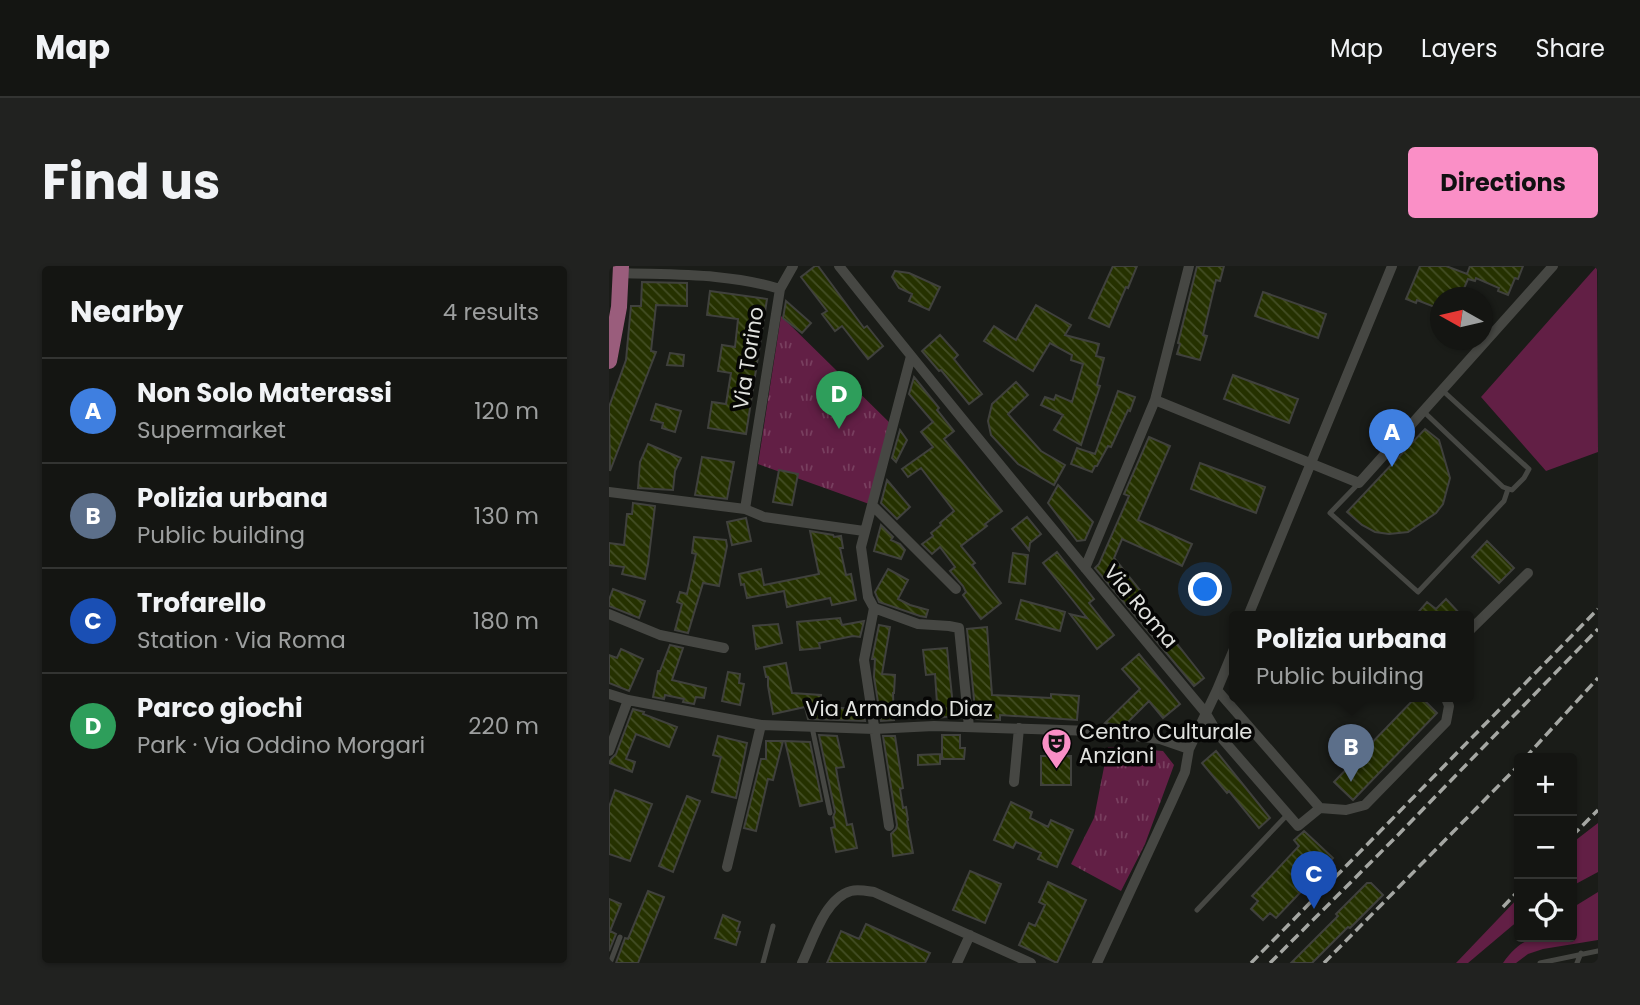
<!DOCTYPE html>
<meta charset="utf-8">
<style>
:root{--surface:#141512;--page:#212220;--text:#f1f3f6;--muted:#9d9f9f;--line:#333432;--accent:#fa8fc6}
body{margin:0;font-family:Poppins,sans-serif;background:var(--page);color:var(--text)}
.controls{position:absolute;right:21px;bottom:21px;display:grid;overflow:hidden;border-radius:7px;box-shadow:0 2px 5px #0004}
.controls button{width:63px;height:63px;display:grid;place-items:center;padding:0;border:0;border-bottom:2px solid var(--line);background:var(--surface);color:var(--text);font:35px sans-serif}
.compass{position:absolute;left:821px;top:21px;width:63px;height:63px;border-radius:50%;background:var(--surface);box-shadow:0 2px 5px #0004;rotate:278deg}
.you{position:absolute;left:597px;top:324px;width:24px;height:24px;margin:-18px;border:5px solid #fff;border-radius:50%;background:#1a73e8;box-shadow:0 0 0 10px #1a73e833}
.badge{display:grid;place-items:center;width:46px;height:46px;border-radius:50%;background:var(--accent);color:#fff;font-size:23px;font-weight:700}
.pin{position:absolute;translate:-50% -58px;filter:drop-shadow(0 2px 4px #0008)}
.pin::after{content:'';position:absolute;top:37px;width:24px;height:21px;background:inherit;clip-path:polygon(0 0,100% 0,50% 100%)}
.popup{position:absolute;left:620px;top:345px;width:245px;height:91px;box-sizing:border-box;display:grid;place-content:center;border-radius:7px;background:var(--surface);filter:drop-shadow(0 2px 5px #0005);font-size:23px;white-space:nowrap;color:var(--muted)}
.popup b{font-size:26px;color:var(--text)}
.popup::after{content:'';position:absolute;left:50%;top:100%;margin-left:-14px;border:14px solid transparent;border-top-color:var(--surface)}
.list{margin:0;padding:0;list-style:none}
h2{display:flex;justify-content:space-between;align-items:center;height:91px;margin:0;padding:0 28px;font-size:30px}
h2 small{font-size:23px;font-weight:400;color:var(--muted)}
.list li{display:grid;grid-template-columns:46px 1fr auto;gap:21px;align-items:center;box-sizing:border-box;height:105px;padding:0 28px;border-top:2px solid var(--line)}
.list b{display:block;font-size:26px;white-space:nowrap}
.list p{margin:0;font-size:23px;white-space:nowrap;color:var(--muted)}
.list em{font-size:23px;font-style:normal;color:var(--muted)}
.icon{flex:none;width:38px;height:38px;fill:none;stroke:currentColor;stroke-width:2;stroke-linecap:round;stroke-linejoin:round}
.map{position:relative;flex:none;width:989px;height:697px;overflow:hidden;border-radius:7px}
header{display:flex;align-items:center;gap:42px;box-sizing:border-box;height:98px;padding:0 35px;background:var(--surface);border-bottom:2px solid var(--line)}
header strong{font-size:33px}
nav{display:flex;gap:38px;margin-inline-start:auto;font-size:24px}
.intro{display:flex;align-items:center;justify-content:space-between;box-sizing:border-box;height:168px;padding:0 42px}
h1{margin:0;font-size:49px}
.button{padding:18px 32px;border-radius:7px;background:var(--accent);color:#111;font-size:24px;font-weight:700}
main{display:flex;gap:42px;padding:0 42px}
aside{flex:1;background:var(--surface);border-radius:7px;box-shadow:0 2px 5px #0004}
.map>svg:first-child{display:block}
</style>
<header>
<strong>Map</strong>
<nav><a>Map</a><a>Layers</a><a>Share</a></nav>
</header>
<div class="intro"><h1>Find us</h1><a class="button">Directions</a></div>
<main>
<aside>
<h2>Nearby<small>4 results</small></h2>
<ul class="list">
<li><span class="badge" style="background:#3f7fe0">A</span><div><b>Non Solo Materassi</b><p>Supermarket</p></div><em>120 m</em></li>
<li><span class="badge" style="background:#5c6f8a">B</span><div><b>Polizia urbana</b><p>Public building</p></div><em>130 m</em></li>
<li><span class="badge" style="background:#1a4fb4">C</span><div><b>Trofarello</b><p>Station · Via Roma</p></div><em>180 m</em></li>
<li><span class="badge" style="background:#2e9e5b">D</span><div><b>Parco giochi</b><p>Park · Via Oddino Morgari</p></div><em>220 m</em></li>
</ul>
</aside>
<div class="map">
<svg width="989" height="697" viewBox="0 0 989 697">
<defs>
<pattern id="park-tufts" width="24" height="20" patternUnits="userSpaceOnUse" patternTransform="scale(1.75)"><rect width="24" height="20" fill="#621f45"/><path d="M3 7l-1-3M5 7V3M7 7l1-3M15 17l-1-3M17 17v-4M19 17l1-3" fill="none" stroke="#783f5f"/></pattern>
<pattern id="building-back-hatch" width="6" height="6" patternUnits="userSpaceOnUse" patternTransform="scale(1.75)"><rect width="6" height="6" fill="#253100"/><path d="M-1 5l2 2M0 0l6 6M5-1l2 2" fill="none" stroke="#444f25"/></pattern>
</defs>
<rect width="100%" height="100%" fill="#1a1c18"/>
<path fill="#621f45" d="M988,0L989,186L937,205L872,131Z
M989,557V606L963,620V577Z
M989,626V674L934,683L919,688L907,697H894C915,667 930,671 963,671V642Z
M910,631V654L859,697H847Z"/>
<path fill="url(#park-tufts)" d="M172,50L283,159L263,239L149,198Z
M499,481L554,485L565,499L536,578L512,625L462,598L485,552Z"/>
<path fill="url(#building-back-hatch)" stroke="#40413d" stroke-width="2" d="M206,0H209L255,62L258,60L274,80L259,93L233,60L226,65L213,48L218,45L192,11Z
M504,0H528L519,22L517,21L500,61L480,52Z
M588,0H615L611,15L607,14L594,69L598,70L591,94L568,88L571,78L569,77Z
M811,0H837L858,8L861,0H914L909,13L906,12L899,29L889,25L890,22L867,12L866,15L859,13L851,32H831V43L808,34L807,37L797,33Z
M286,5L300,7L331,21L320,44L300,35L303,28L290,22L283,11Z
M33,16L78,17V40L47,39L42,85L47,86L1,205L0,141L17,94L22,40H32Z
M101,25L158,33L137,168L99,162L103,136L117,138L122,107L109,105L113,79L126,81L129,53L98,49Z
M654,26L717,48L709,72L646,50Z
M177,35L202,57L193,67L174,52Z
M427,39L462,59L456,69L490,78L487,90L495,92L488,119L491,120L472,179L445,164L454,149L432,139L436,131L445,134L447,129L463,136L474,98L462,94L463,89L441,77L424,105L375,75L385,60L407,74Z
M331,69L349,89L345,93L373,128L360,138L332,104L330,105L313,85Z
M61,87L75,89L74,100L58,99Z
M624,109L689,133L680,157L615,133Z
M305,111L330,142L328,144L345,165L335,173L393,245L376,258L378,260L352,280L366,297L363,299L392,337L372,353L354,329L357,326L354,320L341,305L346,301L331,281L323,288L313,278L324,270L322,267L332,259L331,257L345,245L312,202L299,211L293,203L324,181L312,166L324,156L300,128Z
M407,116L419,129L399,148L432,185L456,199L445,219L409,198L382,169L379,155L383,138Z
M509,125L526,131L521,145L519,144L502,181L499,180L488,200H486L483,206L462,198L468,182L486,188Z
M47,138L72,145L66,166L53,162L54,157L42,154Z
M816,163L830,174L841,212L834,238L827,247L799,266L780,268L766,266L753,259L738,246Z
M291,164L298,174L287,196L283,192Z
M540,171L561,180L529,254L583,278L573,300L513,273L505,292L538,333L535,336L595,412L585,420L486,302L490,298L520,230L515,228Z
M39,178L72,192L66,205L64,224L29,222L31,196Z
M93,191L125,196L118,233L86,229Z
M591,197L656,221L647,247L582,223Z
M170,204L189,208L183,239L164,236Z
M278,214L301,241L288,253L272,237Z
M449,219L484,256L476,274L468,275L439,237Z
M24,237L46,240L39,298L36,313L13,308L15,301L0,299V277L15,279L18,248H23Z
M418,251L432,268L421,277L420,284L403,263Z
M137,252L142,275L123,279L118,256Z
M272,259L284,271L282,274L291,278L296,284L292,293L265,285Z
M201,265L224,269L225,271L232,270L234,282H231L237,309L242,308L247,334L223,339L221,332L178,341L175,325L138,332L135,318L132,319L130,308L152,303L155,319L210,308Z
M85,271L117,274L118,280L110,320L94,317L79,367L66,364L73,338L68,336L71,326L78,328L87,288L83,287Z
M878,275L905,302L890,317L863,291Z
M448,286L485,333L480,337L505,369L488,383L461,348L478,352L434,297Z
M404,287L419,289L416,318L400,316Z
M279,303L299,314L289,333L301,339L319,344L317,351L311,350L270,336L266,326Z
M4,323L36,335L30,352L0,340V334Z
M837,333L853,350H806L818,336L827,343Z
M412,334L456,346L451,365L407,353Z
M231,352L233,359L255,355L251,371L244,370L210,377L211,382L191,384L188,356Z
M169,358L173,377L147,383L144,360Z
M270,359L281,361L273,408L286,409L285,427H284L285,454L272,455L265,411L266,393H263Z
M378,361L383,429L442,432V428L470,430L468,454L391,449V454L367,453L358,363Z
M61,379L74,382L63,414L97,422L95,432L87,431L85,438L74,436L75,433L56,429L55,433L44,431L49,405H51Z
M338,382L345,450L329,452L326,408L317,409L314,384Z
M12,383L34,393L20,425L0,417V389L8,392Z
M530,388L571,438L554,452L540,435L515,460L496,457L531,423L513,403Z
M177,397L183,427L212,429V441L254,443L256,455L199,453L196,441L164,448L159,420V411H157L155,401Z
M119,406L131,408L130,417L135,418L131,439L113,435Z
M808,430H811L828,447L744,534L725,516Z
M24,443L35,446L34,448L68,461L60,481L27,468L17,493L26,496L23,506L0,497L2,493L7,488Z
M210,469L228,470L235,501L227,502L229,514L238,559L243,558L248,582L227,586L222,562L226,561L224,551L226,546Z
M333,469H351V482H356L355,493H333Z
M109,470L138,477L127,532L103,526L112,491L104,489Z
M274,470H286L294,522L291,523L294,542L297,541L299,554L298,555L304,587L284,590L282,568L287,563L288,559Z
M157,475H174L164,514L159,513L147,565L135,562L152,493H157Z
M176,475L201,476L213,535L191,540Z
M607,485L661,552L650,562L620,525L618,527L593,497Z
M331,488V498L309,499V489Z
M432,490H462V519H432Z
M6,524L43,538L21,595L0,588V541Z
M78,530L91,535L64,606L50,600Z
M402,536L423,546L421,552L439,561L442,554L464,564L448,601L429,593L432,587L407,576L404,582L385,574Z
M695,565L724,592L667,652L661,647L654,654L642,643L649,635L643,630L690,580L685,574Z
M361,605L392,618L376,657L344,644Z
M439,616L477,634L448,697L410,679L420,657L426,660L436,639L430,636Z
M758,617H762L774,629L741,662L739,661L703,697H682L729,650L727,648Z
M39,625L55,631L29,697H7L16,672L19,673Z
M0,633L12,638L1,665L7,668L0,685Z
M114,649L131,656L128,665L131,666L127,679L106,672Z
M257,658L321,687L316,697H218L232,665L250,673Z"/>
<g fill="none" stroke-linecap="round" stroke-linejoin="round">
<path stroke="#464743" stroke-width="5" d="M814,145L894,221L903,224L915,212L920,203L833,124
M750,217L721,247L809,326L895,235L899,223
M203,461L221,547
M588,644L679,548
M1,697L11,671
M154,697L164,660
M931,697L989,685
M968,697L972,687"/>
<path stroke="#464743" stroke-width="10" d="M230,0C350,151 473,299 596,446L609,468L689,560L711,542L608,424
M12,7C64,9 120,7 171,23
M546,134L750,217L944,0
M0,226L136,243L155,251L255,265
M263,239L347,323
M136,243L171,23L184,0
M476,302L546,134L580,0
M265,342L309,358L340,360L350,362L360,461
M0,348L51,369L115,382
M639,350L783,0
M859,366L919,307
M0,428L19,434L152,459L265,463L325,460L483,465L551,473L580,483
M0,485L19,434
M405,516L410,462
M711,542L737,544L756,539L837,456L840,440L836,430
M280,560L255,394L265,342L259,331L252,281L302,90
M118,601L152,459
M193,697C204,674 216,632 242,625C249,623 258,625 265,626L422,697
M348,697L361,669
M488,697L563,535L576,506L580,483L608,424L625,383"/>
<path stroke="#9a5d7c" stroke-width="16" d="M0,95L10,41L12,0"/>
<path stroke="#a5a7a3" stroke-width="3.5" stroke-dasharray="10 5" stroke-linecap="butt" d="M916,492L989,412
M963,570L989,544
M894,641L910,624
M642,697L989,343
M661,697L788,570L989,363
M715,697L910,499"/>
</g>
<defs>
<symbol id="theatre-pin" viewBox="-11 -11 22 30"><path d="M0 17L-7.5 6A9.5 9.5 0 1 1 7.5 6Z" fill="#fa8fc6" stroke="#060605"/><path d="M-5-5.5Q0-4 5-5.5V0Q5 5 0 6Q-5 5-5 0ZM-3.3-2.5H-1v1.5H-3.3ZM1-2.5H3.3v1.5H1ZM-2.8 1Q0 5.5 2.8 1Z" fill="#111"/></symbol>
</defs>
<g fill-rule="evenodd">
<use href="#theatre-pin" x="430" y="460" width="35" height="47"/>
</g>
<g text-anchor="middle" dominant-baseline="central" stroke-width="7" stroke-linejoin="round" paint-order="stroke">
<g font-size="21" fill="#e1e2df" stroke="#060605">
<text transform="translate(139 92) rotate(-81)">Via Torino</text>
<text transform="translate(532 340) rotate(50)">Via Roma</text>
<text x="290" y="442">Via Armando Diaz</text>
</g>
<g font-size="21" fill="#e1e2df" stroke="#060605" text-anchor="start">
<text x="470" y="465">Centro Culturale<tspan x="470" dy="24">Anziani</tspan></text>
</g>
</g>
</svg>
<div class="controls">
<button>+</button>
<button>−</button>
<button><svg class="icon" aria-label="locate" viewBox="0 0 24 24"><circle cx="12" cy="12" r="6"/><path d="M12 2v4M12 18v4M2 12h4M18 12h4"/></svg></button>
</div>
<svg class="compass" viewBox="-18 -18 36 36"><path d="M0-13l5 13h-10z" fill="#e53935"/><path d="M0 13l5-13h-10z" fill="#9d9f9f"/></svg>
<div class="you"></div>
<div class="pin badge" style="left:783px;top:201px;background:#3f7fe0">A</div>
<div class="pin badge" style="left:742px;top:516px;background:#5c6f8a">B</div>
<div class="popup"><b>Polizia urbana</b>Public building</div>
<div class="pin badge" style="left:705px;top:643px;background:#1a4fb4">C</div>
<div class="pin badge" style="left:230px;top:163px;background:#2e9e5b">D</div>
</div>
</main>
